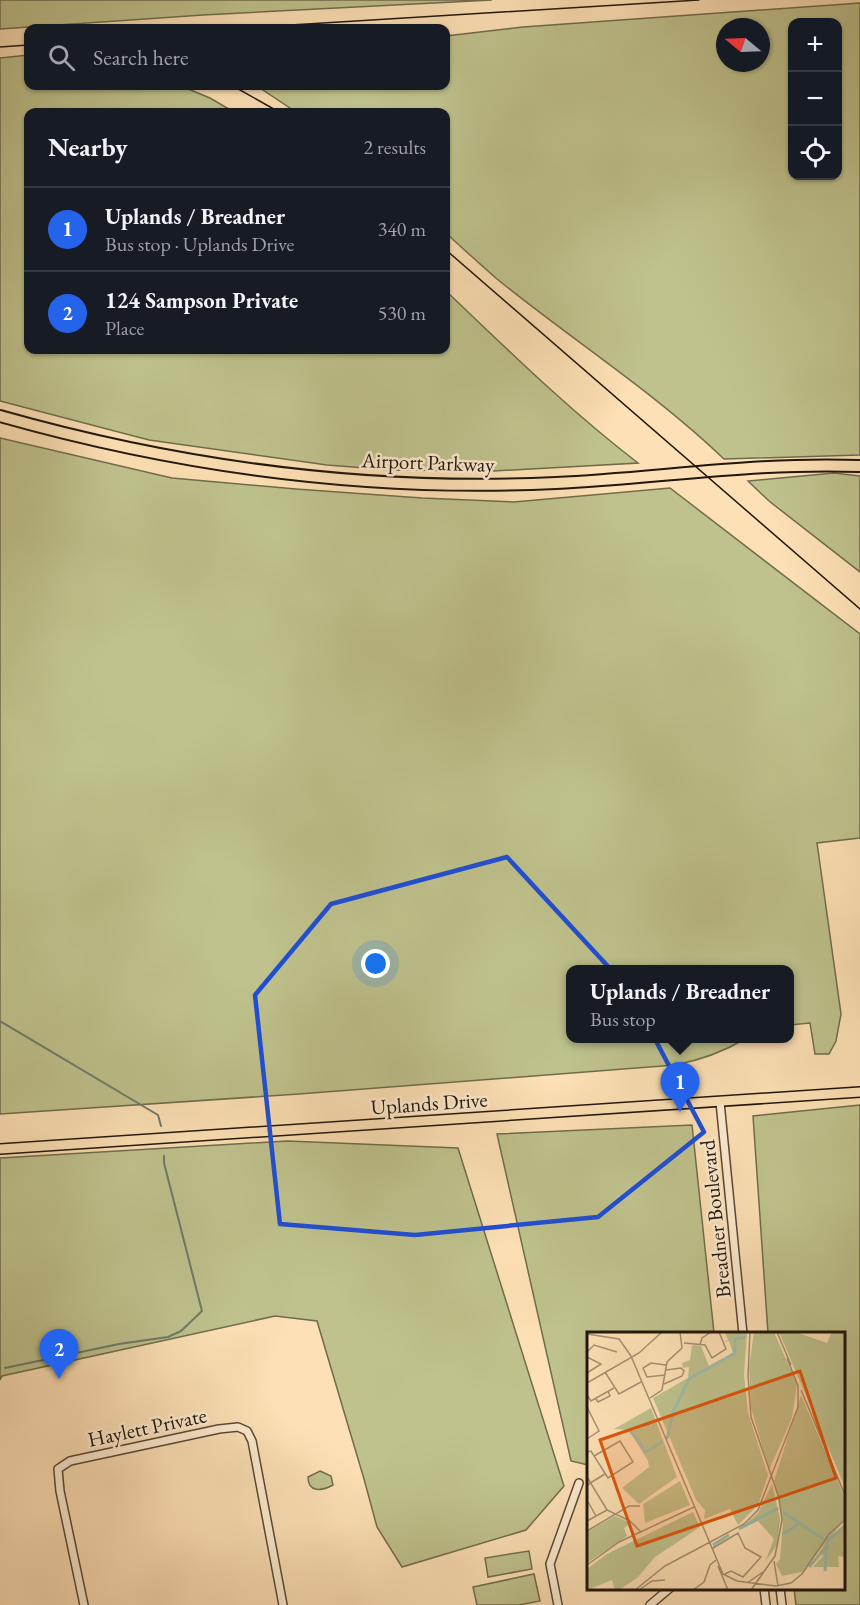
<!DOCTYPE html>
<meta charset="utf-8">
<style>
:root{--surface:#171b24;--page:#242831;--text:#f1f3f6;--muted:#9ea1a6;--line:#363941;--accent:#2563eb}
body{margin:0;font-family:"EB Garamond",serif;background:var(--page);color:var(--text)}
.controls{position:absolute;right:18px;top:18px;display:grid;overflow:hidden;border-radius:12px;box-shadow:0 2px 4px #0004}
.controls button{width:54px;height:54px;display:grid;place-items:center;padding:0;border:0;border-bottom:2px solid var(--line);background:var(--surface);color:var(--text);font:30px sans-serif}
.compass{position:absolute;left:716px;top:18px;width:54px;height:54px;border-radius:50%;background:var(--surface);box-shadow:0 2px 4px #0004;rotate:289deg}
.you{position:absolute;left:376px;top:964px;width:21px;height:21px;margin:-15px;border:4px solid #fff;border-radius:50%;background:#1a73e8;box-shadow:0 0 0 9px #1a73e833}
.badge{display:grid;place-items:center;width:39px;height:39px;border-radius:50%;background:var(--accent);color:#fff;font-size:20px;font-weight:700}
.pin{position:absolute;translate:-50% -50px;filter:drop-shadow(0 2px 3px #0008)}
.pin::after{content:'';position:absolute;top:32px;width:21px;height:18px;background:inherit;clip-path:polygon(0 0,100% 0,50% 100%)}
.popup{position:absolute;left:566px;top:965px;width:228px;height:78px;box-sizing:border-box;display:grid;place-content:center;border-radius:12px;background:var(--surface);filter:drop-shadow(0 2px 4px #0005);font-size:20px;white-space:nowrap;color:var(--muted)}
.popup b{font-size:22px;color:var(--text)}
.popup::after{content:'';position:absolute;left:50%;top:100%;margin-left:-12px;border:12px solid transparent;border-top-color:var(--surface)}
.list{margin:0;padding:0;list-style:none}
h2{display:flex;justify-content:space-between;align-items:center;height:78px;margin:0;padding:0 24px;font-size:26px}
h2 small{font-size:20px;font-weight:400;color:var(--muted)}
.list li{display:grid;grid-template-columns:39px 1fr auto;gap:18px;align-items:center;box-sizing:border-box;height:84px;padding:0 24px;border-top:2px solid var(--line)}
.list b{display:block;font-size:22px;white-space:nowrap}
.list p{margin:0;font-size:20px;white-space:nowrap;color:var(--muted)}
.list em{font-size:20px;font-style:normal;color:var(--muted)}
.icon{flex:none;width:33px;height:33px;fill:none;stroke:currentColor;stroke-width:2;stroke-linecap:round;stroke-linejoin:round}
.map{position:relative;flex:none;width:860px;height:1605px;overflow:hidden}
.search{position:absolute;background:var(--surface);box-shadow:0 2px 4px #0004;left:24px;top:24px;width:426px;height:66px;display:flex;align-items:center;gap:15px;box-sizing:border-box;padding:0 21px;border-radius:12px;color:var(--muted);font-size:22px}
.panel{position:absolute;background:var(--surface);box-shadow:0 2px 4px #0004;left:24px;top:108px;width:426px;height:246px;border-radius:12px}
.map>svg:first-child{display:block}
</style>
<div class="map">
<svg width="860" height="1605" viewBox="0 0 860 1605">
<rect width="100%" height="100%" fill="#fde0b5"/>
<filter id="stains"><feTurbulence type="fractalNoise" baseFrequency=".00333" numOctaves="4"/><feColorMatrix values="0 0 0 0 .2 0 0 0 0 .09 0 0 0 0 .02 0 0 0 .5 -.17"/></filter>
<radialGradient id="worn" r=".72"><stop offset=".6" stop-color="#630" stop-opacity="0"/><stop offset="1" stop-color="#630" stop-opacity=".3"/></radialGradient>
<path fill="#bfc28d" stroke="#706c4c" stroke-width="1.5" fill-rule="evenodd" d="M0,0H492L203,15L0,29Z
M860,3V455L724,459C654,392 572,340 497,279C480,264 463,249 446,233V112H296L257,86H446V36L523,27ZM792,22H838V176H792ZM725,27H761V63H725Z
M28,55V86H111L121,88L128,86H181L210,98L234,112H28V350H446V291C508,350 570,411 638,463L493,471L391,470L327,465L149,440L0,401V58Z
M0,438L172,478L296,489L422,498L514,502L670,488L860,634V838L817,843L841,1014L836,1041L829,1054H815L810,1023L790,1025L789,970H570V1038L745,1039C723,1052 701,1060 675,1065L299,1094L0,1114Z
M834,473L860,476V572L769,501L748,481Z
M860,1105V1605H796L794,1589L844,1588V1334L768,1333L753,1116Z
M692,1125L714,1333L588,1334V1465L571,1461L497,1134Z
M287,1141L458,1148L564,1486L526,1530L402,1567L377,1527L364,1479L317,1321L275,1316L2,1376L0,1380V1158Z
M320,1471L331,1476L333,1485C322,1491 308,1493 308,1477Z
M529,1551L532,1569L488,1577L485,1558Z
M534,1574L540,1601L519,1605H477L473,1587Z"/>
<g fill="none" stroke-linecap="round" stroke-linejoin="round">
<path stroke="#6c7a6b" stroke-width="2" d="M0,1021L158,1115L161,1126
M5,1368L119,1344L168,1337L181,1331L202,1311L164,1163V1156"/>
<defs>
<path id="minor" d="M720,1102L743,1334
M764,1588L766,1605
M780,1588L782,1605
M84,1605L60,1491L58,1469L70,1461L219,1429L238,1427L247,1431L252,1441L283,1605
M558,1605L550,1564L579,1483
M650,1605L670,1588"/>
<path id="major" d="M0,1149L860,1092"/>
<path id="highway" d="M0,416C180,467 369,492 556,483C658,478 758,462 860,466"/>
</defs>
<use href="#minor" stroke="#574836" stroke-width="10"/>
<use href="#major" stroke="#20160b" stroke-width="12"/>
<use href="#highway" stroke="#20160b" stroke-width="14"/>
<use href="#minor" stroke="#feebcf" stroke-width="7"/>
<use href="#major" stroke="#fde0b5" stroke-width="9"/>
<use href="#highway" stroke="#fde0b5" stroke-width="10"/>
<path stroke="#20160b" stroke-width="1.5" d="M242,28L699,0
M0,47L28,45
M233,86L279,112
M446,250L860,609"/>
</g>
<path fill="none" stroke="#1d4ed8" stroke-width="4.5" stroke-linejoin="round" d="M507,857L628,988L704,1132L598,1217L415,1235L280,1224L255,995L331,904Z"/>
<g text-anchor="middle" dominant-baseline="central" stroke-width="5" stroke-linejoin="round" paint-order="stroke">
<g font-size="21" fill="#20160b" stroke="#feebcf">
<text transform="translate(428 462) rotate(2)">Airport Parkway</text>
<text transform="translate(429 1103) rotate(-4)">Uplands Drive</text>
<text transform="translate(715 1219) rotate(-96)">Breadner Boulevard</text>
<text transform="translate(147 1427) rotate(-12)">Haylett Private</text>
</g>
</g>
<g transform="translate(587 1332)">
<rect width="258" height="258" fill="#fde0b5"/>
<path d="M138,0H160L157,42L161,81L181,143L171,173L151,193L143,177L117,187L118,178L109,168L66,66L101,46L102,35L96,36L95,31L103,28L105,13L114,14L122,34L146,21L142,9L137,10L141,8ZM167,0H187L210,52L205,86L182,138L164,76L162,36ZM192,0H209L240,11L245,0H258V155ZM214,63L258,166V187L215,240L195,244L189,232L193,227L196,191L187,149ZM64,76L90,145L52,172L35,156L62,135L61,129L42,98L27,97ZM93,149L103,173L58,191L56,172ZM185,152L193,187L190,213L178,230L187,207L171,189L153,197L171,181ZM106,180L113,195L68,225L50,246L32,258H28L25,248L0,258V237L20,222ZM28,184L44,191L37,196L40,204L0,231V200ZM257,194L258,225L251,224L252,235H226L236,224L232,221L239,210Z" fill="#bfc28d"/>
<path fill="none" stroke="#9fbdab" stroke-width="3" d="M43,98L59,120L76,109M80,107L87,78L102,47L148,21V7L159,5M196,180L236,207M152,197L191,176M196,202L212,192M126,213L142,203M222,235L239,215M238,239L240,209L258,194"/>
<path fill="none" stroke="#a58f71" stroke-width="1.5" d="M163,0L161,44L164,85L192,166L195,188L188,224L164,258M190,0L204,33M0,2L32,7L44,24M97,11L118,13L125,26L139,17L132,0M113,13L115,6L124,0M0,20L7,13L30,20M44,24L136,242L150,249L189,254L204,251L215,242M0,25L14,32L0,41M18,40L32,62L54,50M78,43L60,45L56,36L64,31L79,33M0,51L52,21L75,0M77,52L95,44L97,39L94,36L79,38M214,58L258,163M0,63L4,69L27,56M63,66L75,58L80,30L95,16L93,0M9,67L11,70L23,64L21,59M0,75L12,99L0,107M0,120L4,119L21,146L46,130L33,109L7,124M0,145L20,178L43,189L54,200M0,153L18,142M0,168L9,184M0,189L20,178M0,199L42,174H53M126,216L151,201L158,216L174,225L156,245L144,239L138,242M187,229L191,254M0,233L32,210L107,175M131,234L141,258M215,242L242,202L258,188M160,251L176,240M48,258L78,234L157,192L171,178L211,75V54L200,26M52,258L65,249L78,248M106,258L117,250L123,233L129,228"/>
<path fill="#de560c" fill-opacity="0.15" stroke="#de560c" stroke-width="3" d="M213,39L249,146L50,214L13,108Z"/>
<rect width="258" height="258" fill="none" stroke="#20160b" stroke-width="3"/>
</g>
<rect width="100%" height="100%" filter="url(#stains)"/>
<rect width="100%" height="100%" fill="url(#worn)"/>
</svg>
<div class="controls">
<button>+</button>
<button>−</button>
<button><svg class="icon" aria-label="locate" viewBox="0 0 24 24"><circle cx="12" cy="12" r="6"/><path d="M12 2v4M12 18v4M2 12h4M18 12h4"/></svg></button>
</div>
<svg class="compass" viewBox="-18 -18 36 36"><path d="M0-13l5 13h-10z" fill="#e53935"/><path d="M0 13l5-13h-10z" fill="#9ea1a6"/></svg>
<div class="you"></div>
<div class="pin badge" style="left:680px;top:1112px">1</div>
<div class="popup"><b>Uplands / Breadner</b>Bus stop</div>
<div class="pin badge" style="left:59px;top:1379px">2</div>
<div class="search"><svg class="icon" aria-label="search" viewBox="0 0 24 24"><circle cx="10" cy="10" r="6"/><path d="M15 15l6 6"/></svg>Search here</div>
<section class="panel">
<h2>Nearby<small>2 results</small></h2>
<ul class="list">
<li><span class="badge">1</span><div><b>Uplands / Breadner</b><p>Bus stop · Uplands Drive</p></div><em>340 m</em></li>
<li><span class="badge">2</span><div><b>124 Sampson Private</b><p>Place</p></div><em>530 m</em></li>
</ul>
</section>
</div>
